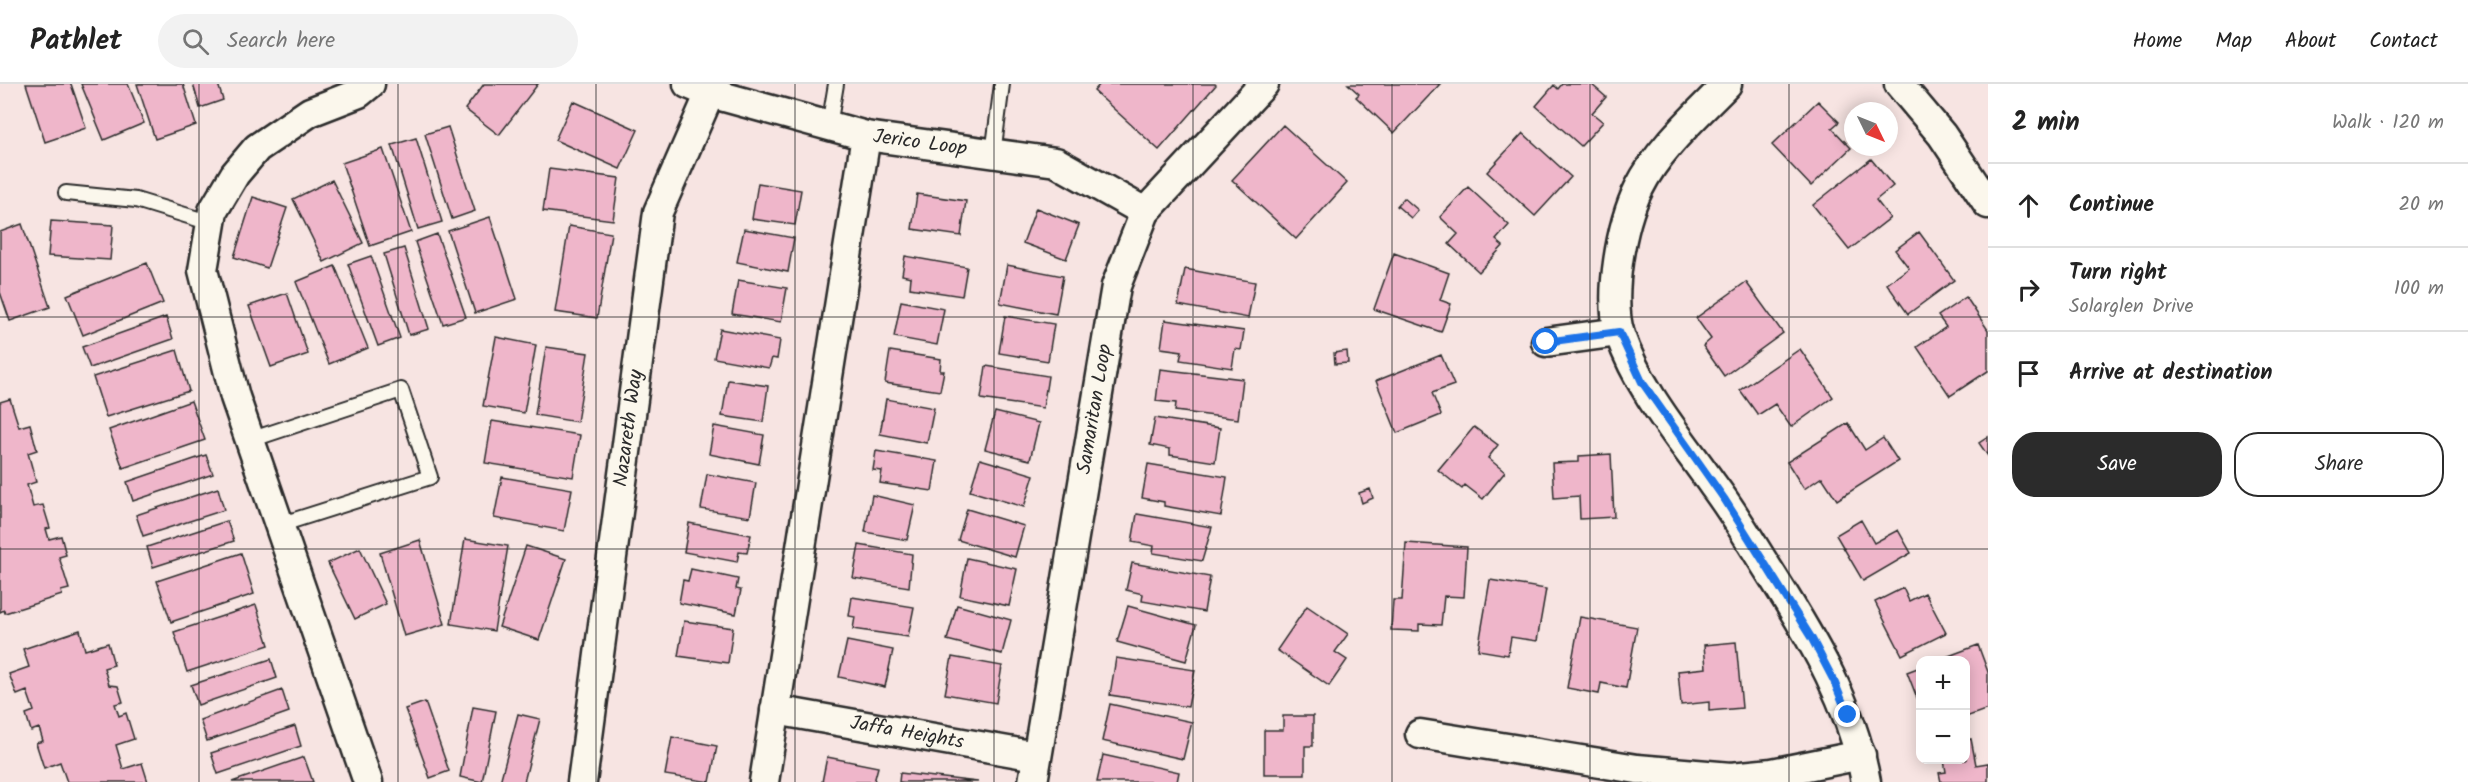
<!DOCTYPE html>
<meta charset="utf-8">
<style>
:root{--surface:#fff;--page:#f2f2f2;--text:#222;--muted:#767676;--line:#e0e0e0;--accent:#2b2b2b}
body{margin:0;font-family:Kalam,sans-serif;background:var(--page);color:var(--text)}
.controls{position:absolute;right:18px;bottom:18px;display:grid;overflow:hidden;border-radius:12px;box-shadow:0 3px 15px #0003}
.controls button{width:54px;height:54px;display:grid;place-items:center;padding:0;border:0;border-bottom:2px solid var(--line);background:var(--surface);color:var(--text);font:30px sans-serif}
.compass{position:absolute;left:1844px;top:18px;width:54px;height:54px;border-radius:50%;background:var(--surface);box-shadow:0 3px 15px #0003;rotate:133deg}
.stop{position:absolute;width:18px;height:18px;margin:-14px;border:4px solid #1a73e8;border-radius:50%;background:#fff}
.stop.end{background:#1a73e8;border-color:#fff;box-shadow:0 2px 6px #0008}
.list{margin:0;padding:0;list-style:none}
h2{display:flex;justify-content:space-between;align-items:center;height:78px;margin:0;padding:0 24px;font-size:26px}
h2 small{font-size:20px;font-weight:400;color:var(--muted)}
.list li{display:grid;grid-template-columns:39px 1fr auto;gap:18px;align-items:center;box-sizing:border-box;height:84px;padding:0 24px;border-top:2px solid var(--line)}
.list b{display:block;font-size:22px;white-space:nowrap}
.list p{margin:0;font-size:20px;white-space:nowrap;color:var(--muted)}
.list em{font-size:20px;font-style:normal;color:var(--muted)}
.actions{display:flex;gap:12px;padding:18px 24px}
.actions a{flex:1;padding:14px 0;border:2px solid var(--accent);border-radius:24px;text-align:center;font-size:21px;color:var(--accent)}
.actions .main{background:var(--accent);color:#fff}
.icon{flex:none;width:33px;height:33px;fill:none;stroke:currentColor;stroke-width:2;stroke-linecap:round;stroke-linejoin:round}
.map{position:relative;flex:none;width:1988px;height:698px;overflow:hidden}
header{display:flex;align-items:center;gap:36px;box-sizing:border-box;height:84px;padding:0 30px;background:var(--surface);border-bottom:2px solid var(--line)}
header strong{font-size:28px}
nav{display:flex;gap:33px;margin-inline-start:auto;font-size:21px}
.search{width:420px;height:54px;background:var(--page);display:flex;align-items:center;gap:15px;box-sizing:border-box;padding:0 21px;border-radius:33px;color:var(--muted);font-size:22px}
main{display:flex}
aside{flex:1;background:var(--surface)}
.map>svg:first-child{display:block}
</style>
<header>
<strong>Pathlet</strong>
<div class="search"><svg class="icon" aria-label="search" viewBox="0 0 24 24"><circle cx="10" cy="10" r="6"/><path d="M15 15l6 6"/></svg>Search here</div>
<nav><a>Home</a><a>Map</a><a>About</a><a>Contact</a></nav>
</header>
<main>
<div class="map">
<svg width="1988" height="698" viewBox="0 0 1988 698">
<rect width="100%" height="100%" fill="#f7e4e2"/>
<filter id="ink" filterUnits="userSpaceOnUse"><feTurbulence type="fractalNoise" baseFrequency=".0167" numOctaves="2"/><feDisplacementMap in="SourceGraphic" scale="12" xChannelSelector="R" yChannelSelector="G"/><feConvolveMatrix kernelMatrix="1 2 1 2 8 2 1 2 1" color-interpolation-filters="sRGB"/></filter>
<g filter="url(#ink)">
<path fill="#efb6ca" stroke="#2b2b2b" stroke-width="1.5" d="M26,0H71L86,44L45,58Z
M81,0H128L144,39L104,56Z
M137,0H183L196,41L155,55Z
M193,0H218L223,16L200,24Z
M484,0H538L499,51L465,25Z
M1100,0H1215L1216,1L1159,66L1094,7Z
M1348,0H1440L1394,49L1356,13L1359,10Z
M1562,0H1591L1606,13L1592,29L1603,38L1581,62L1536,22L1554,1L1558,5Z
M573,17L638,46L620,85L555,56Z
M1818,17L1839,38L1832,44L1851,64L1811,102L1772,61Z
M1283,41L1347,99L1296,155L1232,96Z
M448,43L475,127L452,135L425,50Z
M1523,49L1571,93L1535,132L1487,88Z
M416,54L442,138L418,145L392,61Z
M383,65L411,148L370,162L342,79Z
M1871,75L1893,102L1876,116L1890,134L1849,166L1813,121Z
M549,85L619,94L613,136L543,127Z
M332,96L363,159L324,178L293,115Z
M758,99L801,106L795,141L752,135Z
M1468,103L1509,141L1496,156L1503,162L1479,188L1449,160L1458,150L1440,133Z
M917,110L966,117L961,152L912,145Z
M253,113L287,124L267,184L234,173Z
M1404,114L1418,126L1411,134L1397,122Z
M1036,124L1079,141L1066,175L1023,159Z
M490,133L517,215L475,229L448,147Z
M51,137L113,141L110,176L48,172Z
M22,140L50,223L10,237L0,208V148Z
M569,142L611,149L597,234L555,228Z
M744,145L794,154L788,188L737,178Z
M1919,148L1954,196L1908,230L1887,200L1909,184L1895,166Z
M437,150L466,233L443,240L415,158Z
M404,164L429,245L409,251L384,170Z
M1394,169L1449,189L1440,216L1451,220L1441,248L1374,225Z
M371,172L400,254L378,262L348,180Z
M905,172L967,183L962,212L910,204L911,193L902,191Z
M147,179L163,219L83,251L67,211Z
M1007,181L1063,192L1056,230L1000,219Z
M335,182L368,264L329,280L296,198Z
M1185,185L1255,198L1248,234L1178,221Z
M738,196L787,204L781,238L732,230Z
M1746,198L1783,249L1724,292L1703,262L1711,255L1696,234Z
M287,209L308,270L271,283L249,222Z
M1966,213L1988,246V287L1950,312L1917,263L1946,243L1938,232Z
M901,217L944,225L937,261L894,253Z
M1005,232L1054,240L1048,277L999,269Z
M166,233L173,255L90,284L82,263Z
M1165,236L1244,247L1241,266L1235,265L1232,284L1180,276L1182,267L1161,264Z
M720,245L780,256L777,275L772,274L769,284L714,274Z
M496,253L536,261L524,329L483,322Z
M546,263L588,269L577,338L535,331Z
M1800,265L1833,313L1791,343L1775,320L1758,331L1740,306Z
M177,266L189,307L106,333L93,293Z
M890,267L941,275L940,287H944L940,307L885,299Z
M1347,267L1348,279L1335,280L1334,269Z
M1441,271L1454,301L1432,309L1441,331L1397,349L1376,297Z
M986,282L1048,292L1043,324L981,315Z
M1160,285L1243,295L1238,335L1175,327L1176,319L1156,317Z
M728,296L768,302L763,338L722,332Z
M10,315L19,343L30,340L37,366L28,369L36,398L27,401L33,423L43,421L50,444L46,445L49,455L61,452L66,471L59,473L69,505L61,507L62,511L5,529L4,526L0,528V318Z
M886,315L934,324L927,359L880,350Z
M191,317L205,356L123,384L109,346Z
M995,328L1039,339L1030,376L985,365Z
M1155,334L1220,344L1215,378L1170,371V365L1150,361Z
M492,337L580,351L573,393L485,379Z
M1848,339L1865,366L1883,354L1898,377L1837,416L1822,393L1804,405L1787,378Z
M714,342L764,351L759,380L709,370Z
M1474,343L1498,361L1488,374L1505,388L1483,415L1465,401L1462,405L1438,386Z
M1988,353V372L1979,359Z
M876,367L937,377L932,407L880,399L882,387L873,386Z
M1611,370L1614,433L1580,435L1579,412L1554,414L1552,379L1579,378V372Z
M206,371L213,390L133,417L127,398Z
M980,375L1034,391L1024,423L970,407Z
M1148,380L1227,393L1221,432L1164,422V418L1142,414Z
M707,390L756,399L750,433L701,425Z
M502,393L572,405L564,447L494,434Z
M218,404L224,426L143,452L136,431Z
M1370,405L1373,414L1362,419L1359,409Z
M872,411L915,421L907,456L865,448Z
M967,425L1024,442L1015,473L958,456Z
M1137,430L1212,443L1202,477L1153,469L1154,462L1132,458Z
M1861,436L1874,459L1898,446L1911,469L1863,497L1836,451Z
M227,437L234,457L153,483L147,463Z
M689,439L751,451L747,469L739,468L737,478L684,468Z
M465,455L508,462L494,547L451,540Z
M420,456L445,540L404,552L380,469Z
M1406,459L1467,463L1464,513L1444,512L1441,541L1419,540V547L1391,546L1393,516H1402Z
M859,461L912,470L909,503L853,494Z
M526,462L566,475L539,556L499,543Z
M360,464L386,520L355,535L328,479Z
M241,469L254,510L171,538L157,497Z
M967,474L1017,485L1009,522L960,512Z
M1132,479L1210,493L1204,528L1142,517L1143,510L1126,506Z
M691,485L738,495L736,505L741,506L736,530L679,519L683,496L688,497Z
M1490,496L1546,505L1537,557L1511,553L1508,571L1478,566Z
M1903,504L1909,517L1925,509L1946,549L1902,571L1875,518Z
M852,513L914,523L908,553L853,545L855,533L849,532Z
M256,521L269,561L187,588L174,548Z
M957,521L1011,536L1002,570L947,556Z
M1128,522L1196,541L1186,577L1117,558Z
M1307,522L1348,550L1335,568L1347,576L1329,602L1277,566Z
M1580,533L1637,543L1626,604L1601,599L1599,610L1567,604Z
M684,537L733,544L728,579L678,572Z
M80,546L85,566L108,559L114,581L104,584L109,601L118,602L123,618L115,620L119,632L126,629L134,655L116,661L123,685L142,679L148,698H67L60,678L44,684L36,659L43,657L39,644L31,647L26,630L34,627L27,607L17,611L9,590L29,583L23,565Z
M847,557L893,566L885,603L839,593Z
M1736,558L1742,624L1709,627V618L1681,621L1678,587L1706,584L1704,561Z
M1978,561L1988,588V625L1966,633V576H1938Z
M952,573L1002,582L996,619L945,610Z
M1116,574L1195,586L1188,623L1110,611Z
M271,575L277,594L198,621L191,601Z
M1920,583V618L1919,619L1907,588Z
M282,606L289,628L207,657L200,636Z
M425,618L449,687L430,694L405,625Z
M1110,620L1192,638L1183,675L1102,657Z
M473,623L496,627L482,698L460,693Z
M518,630L540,635L524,698H500Z
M1283,632H1313V662H1305V690H1264V646H1283Z
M295,642L301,662L218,690L211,669Z
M672,653L717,662L710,698L665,691Z
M1971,655L1976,681L1988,679V698H1941L1939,689L1946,688L1944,676H1966V656Z
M1103,671L1179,688L1177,698H1097Z
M304,673L313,698H232Z
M827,673L878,683L874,698H822Z
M900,689L978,698H899Z"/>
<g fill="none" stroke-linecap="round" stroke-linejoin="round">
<defs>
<path id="service" d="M829,42L836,0
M993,70L1002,0
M66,109L136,116L211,139
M250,356L401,306L430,393L279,441"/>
<g id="minor">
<path id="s1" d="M688,0L710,9L866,52L1056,78L1145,128"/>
<path d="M1727,0C1696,32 1659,64 1639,104C1621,140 1608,212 1620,251C1639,306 1680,354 1713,401C1735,430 1753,462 1773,493C1814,558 1852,621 1866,698"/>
<path d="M1899,0L1942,51L1988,120"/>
<path d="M1546,258L1619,248"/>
<path id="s2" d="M775,626L1036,672"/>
<path d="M1420,650L1637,685L1731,693L1772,689L1861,671"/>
<path d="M368,698L235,313L203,186L213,127L235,90L257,64L310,28L359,9L370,0"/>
<path id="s3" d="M582,698L658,128L714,0"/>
<path d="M764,698L866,52"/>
<path id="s4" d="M1033,698L1116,202L1145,128L1264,0"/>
</g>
</defs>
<use href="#service" stroke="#2b2b2b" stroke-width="18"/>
<use href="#minor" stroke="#2b2b2b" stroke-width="33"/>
<use href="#service" stroke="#fbf7ec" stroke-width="14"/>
<use href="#minor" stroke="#fbf7ec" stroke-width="28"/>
</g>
</g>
<g fill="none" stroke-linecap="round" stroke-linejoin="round" filter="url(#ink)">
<path stroke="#1a73e8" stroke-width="8" d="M1546,258L1619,248L1642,298L1725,416L1812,555L1834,597L1848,631"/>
</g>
<path fill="none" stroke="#2b2b2b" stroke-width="1.5" stroke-opacity="0.55" d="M199,0V698M398,0V698M596,0V698M795,0V698M994,0V698M1193,0V698M1392,0V698M1590,0V698M1789,0V698M0,233H1988M0,465H1988"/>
<g text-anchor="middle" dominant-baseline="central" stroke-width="6" stroke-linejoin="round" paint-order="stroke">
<g font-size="20" fill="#2b2b2b" stroke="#fbf7ec">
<text stroke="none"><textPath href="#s1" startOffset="240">Jerico Loop</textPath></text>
<text stroke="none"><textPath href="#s4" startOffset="378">Samaritan Loop</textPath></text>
<text stroke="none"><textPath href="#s3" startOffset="357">Nazareth Way</textPath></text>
<text stroke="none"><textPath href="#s2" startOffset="134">Jaffa Heights</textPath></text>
</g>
</g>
</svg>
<div class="controls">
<button>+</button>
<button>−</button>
</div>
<svg class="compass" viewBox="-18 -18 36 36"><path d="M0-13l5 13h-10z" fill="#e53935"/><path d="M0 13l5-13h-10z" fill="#767676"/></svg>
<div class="stop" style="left:1546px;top:258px"></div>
<div class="stop end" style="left:1848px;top:631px"></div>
</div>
<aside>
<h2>2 min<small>Walk · 120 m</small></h2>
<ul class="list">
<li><svg class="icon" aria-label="ahead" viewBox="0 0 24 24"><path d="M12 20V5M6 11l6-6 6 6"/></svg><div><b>Continue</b></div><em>20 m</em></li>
<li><svg class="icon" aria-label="right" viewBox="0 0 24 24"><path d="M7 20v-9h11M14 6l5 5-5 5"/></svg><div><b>Turn right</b><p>Solarglen Drive</p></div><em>100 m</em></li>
<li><svg class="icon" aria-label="arrive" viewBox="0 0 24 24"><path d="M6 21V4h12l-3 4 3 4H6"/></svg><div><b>Arrive at destination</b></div></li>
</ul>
<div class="actions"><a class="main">Save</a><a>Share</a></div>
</aside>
</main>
